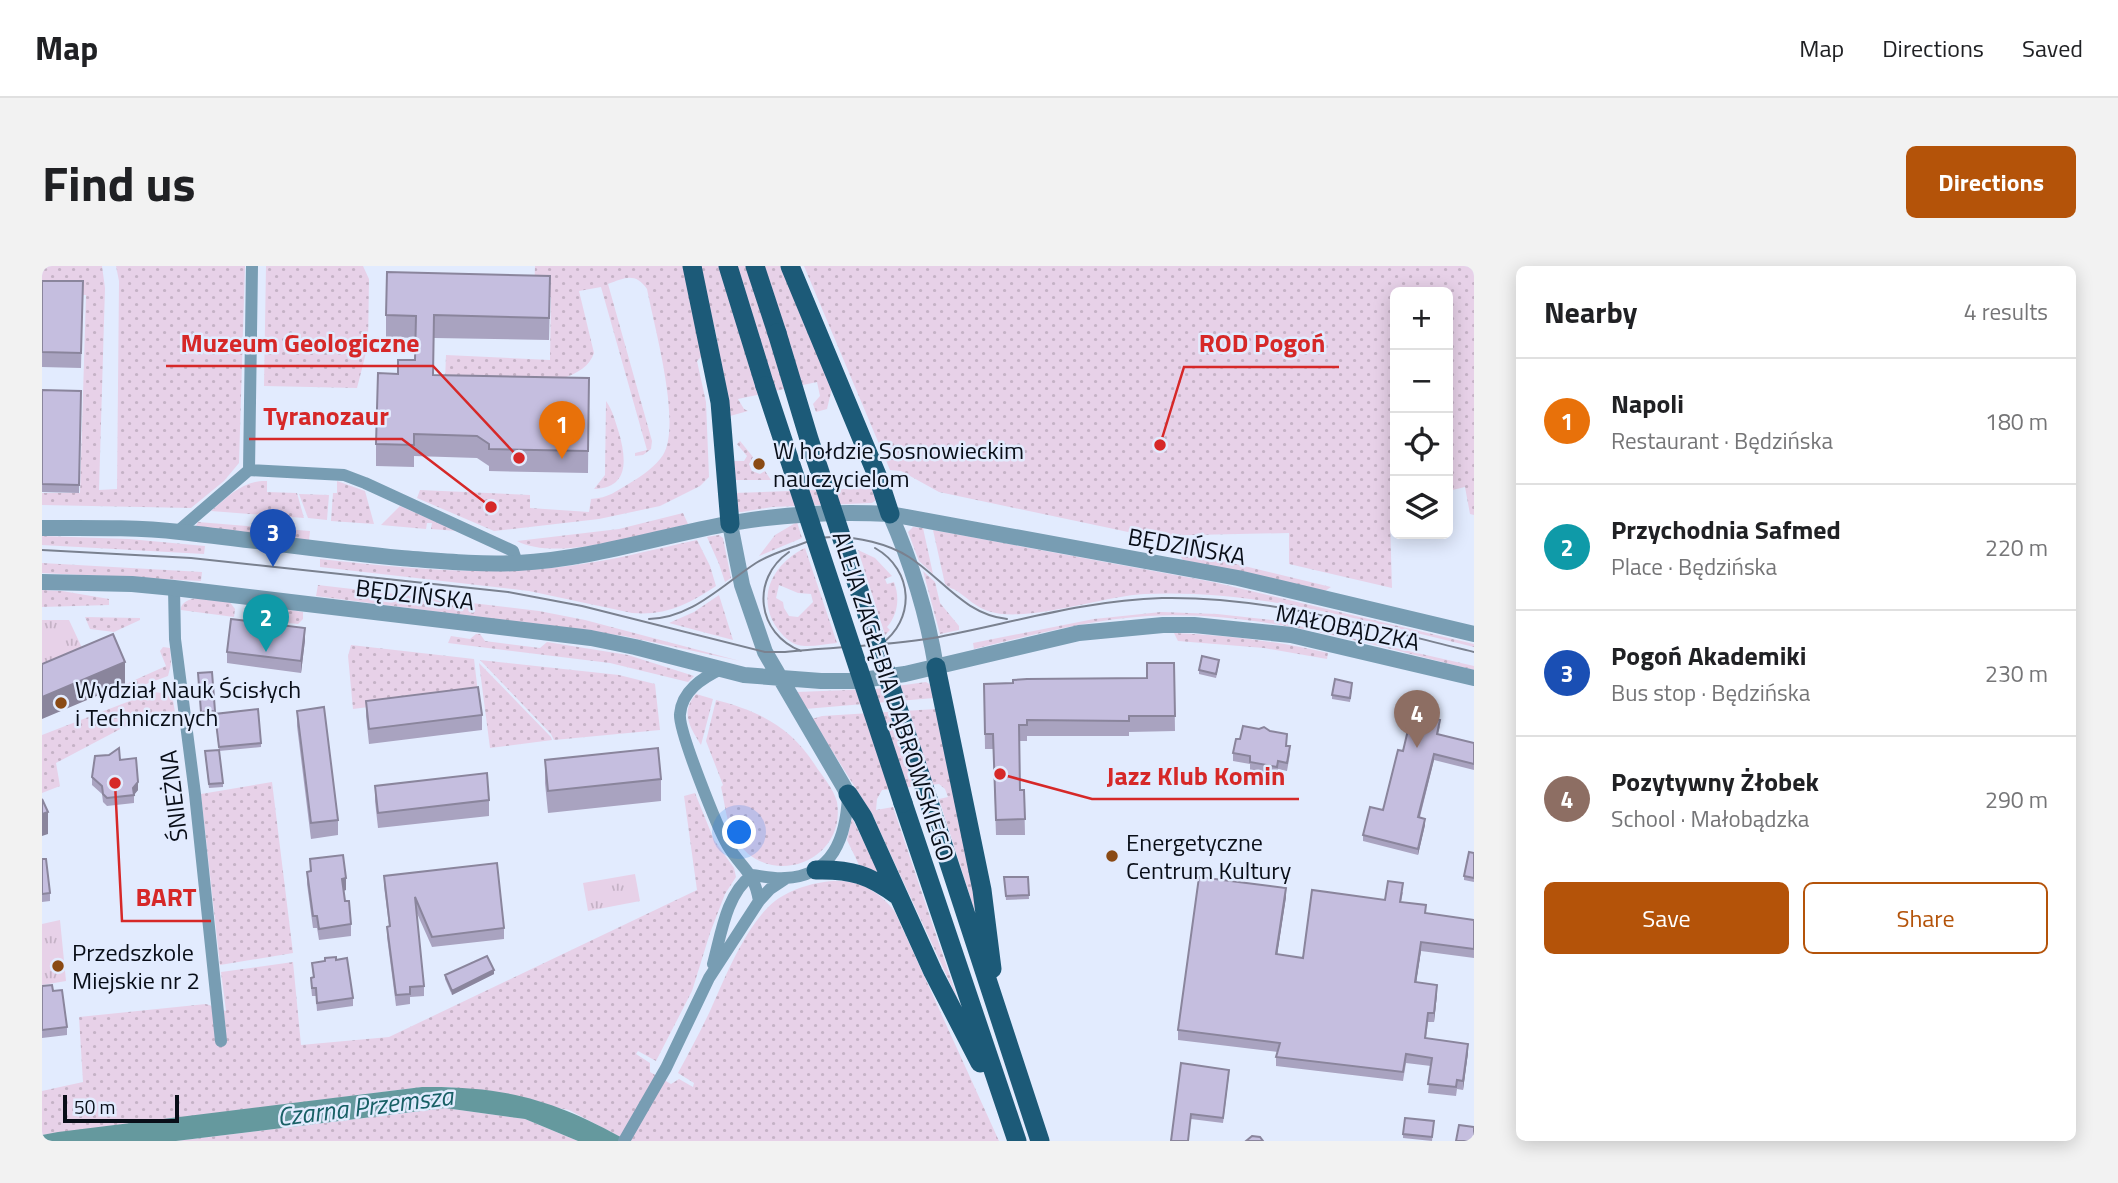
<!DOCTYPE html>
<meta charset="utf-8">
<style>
:root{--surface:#fff;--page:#f2f2f2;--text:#202124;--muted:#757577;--line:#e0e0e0;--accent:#b45309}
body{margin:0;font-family:"Titillium Web",sans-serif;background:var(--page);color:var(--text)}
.controls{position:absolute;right:21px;top:21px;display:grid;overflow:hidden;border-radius:10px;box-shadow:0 4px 18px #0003}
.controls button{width:63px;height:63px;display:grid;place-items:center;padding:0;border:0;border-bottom:2px solid var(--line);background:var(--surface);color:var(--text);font:35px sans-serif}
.scale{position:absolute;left:21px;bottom:18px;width:116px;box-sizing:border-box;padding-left:7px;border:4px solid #090e18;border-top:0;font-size:19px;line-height:24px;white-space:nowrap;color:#090e18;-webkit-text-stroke:5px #e2ebfe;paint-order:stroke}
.you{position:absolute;left:698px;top:567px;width:24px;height:24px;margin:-18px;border:5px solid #fff;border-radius:50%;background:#1a73e8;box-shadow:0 0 0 10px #1a73e833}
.badge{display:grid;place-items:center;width:46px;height:46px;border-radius:50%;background:var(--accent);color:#fff;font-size:23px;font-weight:700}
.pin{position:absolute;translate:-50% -58px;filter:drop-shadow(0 2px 4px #0008)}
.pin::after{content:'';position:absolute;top:37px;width:24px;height:21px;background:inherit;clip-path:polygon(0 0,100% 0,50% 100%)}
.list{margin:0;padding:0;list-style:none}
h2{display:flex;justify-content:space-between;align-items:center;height:91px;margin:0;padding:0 28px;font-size:30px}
h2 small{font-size:23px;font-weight:400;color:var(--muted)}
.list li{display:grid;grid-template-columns:46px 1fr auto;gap:21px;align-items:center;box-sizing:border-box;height:126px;padding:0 28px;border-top:2px solid var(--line)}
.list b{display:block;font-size:26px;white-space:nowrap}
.list p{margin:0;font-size:23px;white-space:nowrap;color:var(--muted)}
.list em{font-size:23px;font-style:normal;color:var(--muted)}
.actions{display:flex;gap:14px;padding:21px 28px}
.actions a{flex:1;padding:16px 0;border:2px solid var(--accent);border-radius:10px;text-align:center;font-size:24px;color:var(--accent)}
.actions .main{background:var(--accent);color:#fff}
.icon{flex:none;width:38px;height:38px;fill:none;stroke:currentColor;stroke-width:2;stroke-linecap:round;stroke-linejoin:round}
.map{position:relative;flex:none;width:1432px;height:875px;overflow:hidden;border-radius:10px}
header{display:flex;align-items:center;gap:42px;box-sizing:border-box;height:98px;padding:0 35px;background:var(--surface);border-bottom:2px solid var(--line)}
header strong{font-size:33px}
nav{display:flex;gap:38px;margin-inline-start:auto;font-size:24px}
.intro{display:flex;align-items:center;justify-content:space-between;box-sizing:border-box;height:168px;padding:0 42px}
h1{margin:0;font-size:49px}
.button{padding:18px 32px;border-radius:10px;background:var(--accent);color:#fff;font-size:24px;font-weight:700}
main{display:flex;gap:42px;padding:0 42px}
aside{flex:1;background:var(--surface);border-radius:10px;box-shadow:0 4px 18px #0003}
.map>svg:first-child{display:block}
</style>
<header>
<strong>Map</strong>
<nav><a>Map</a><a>Directions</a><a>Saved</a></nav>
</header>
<div class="intro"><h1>Find us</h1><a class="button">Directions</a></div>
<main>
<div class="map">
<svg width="1432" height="875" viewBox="0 0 1432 875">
<defs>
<pattern id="grass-dots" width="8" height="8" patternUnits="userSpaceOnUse" patternTransform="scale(1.75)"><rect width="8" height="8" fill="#e7d1e8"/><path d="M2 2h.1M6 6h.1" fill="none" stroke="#c5b2c6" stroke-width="1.8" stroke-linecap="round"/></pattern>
<pattern id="park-tufts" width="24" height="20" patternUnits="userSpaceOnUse" patternTransform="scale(1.75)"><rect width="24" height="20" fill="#e7d1e8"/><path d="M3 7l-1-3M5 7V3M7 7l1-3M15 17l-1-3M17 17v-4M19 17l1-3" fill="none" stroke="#c5b2c6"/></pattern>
</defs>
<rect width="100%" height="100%" fill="#e2ebfe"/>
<path fill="url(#grass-dots)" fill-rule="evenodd" d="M0,0H60L63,22L57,224L75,223L77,15L74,0H203L197,197L182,215L149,242L0,239V227H38L44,29L0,28Z
M224,0H321L327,13L326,79L315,122L222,120Z
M493,0H642L662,88L655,95L664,136L667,211L658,220L618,240L557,253L452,265L375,232L378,224L488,229V242L547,246L549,233C567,232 574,225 588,217C600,210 614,200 621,189C640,158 612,60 605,23C593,6 583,12 566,18L610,175L609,183L601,189L593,190V187L605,184L559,21L537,25L552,87C538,129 440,118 403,116L404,89L508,94L509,31L492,30Z
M657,0H742L790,122L785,143L774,146L771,138L778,130L775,116L696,133L702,143L706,145L688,150L674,68Z
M762,0H1432V249L1428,248L1423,221L1406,225V26H1353V250L1348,254L1350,322L1247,298V267L1105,270L897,226L859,205L848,204Z
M564,135C571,145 573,155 577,167C584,192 588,222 552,223L563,209Z
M698,175L711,191L707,198L710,205L718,208L723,205L729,214H692L690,195H702L705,190L695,178Z
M225,215V226L255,227L262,252L169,245C186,231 201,214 225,215Z
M295,215L323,225L332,258L289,255L291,227H295Z
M830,222L834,234L830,237L730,241L700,246H695L692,227Z
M257,228L287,229L285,254L266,252Z
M358,240L415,265L389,263L390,257H385L384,263L339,259Z
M641,247L646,258C603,268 514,296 475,275L577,263Z
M156,256L268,265L267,274L158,262L154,260Z
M755,256L760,272L717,290L733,269Z
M871,261L881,262L891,308L877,295L866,266Z
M891,264L1171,316L1432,378V381C1323,355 1216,323 1103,328C1059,330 984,358 946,345C934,341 925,332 915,325C910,322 908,323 903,318Z
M677,269L681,272L689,312L683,316L677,298L665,271Z
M0,270L87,273L163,280L162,288L0,279Z
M655,274L668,300L674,320C647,338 624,350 590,347L487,325L278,301V293C359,302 438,310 518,301C565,296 609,284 655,274Z
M763,282L795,377C783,378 767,382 756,379C748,377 740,369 735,362C713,330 732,297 763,282ZM737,319L756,327L769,328L771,336L756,351L747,350L742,342L741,336L734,332Z
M816,284L833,292L850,310L843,313L845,318L852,316C858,332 856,348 845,361L848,364L843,369Z
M1136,287L1194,298L1289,321L1283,325L1141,294Z
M0,297L160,306L159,315L0,307Z
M881,305L893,316L898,337L917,360V364L898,368Z
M276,319L497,345L543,354L698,395L582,370L274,330Z
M0,324L20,325L67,333V339L0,341Z
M677,329L691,374L627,357L652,346Z
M154,332L187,335L193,343L192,351L139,344C138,337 147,333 154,332Z
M242,343L261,346V353L256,358L206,353L208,346L237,349Z
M1119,346L1175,348L1231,354L1432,400V404C1326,378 1216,344 1106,350C1046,354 990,369 932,383L931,377L1052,353Z
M43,351L98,352V354L72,366L48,363Z
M1132,367C1184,369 1235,375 1286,387L1285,393L1222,382L1136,375Z
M434,368H438L443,375L498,382L505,376L586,389L652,410L646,416L568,397L406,377L409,370L428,373Z
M309,379L432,393L436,427L311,443L306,390Z
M121,381L128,382L129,398L126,410L77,428L75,422L124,400L118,385Z
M438,394L577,409L613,418L618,464L512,474L509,468Z
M437,397L509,471L510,474L448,482Z
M884,416L889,419L892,432L763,443L755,426L833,423Z
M111,426L130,428L133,446L101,451L14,497L18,520L0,527V469Z
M654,428L671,433L659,479C648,461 638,447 654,428Z
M674,434C717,445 749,461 773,499C780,510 792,523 795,536C805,597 724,625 693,572C684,557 683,537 679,521L681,519L664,475Z
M894,443L936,644V655L897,533L906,531L903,523L897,518L840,524L835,533L834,544L851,541L916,734L830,548L770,453L780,450Z
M230,516L251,687L178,699L159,528Z
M653,527L672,574L692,602L694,611L683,628L668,667L650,725L614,795L596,785L594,788L608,797V806L629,818L637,813L651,821L652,817L636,807C647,787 658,766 668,745C683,712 704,658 733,635C750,622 778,614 799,615C821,616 840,628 853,646L957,875H586L527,844L407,821H380L0,869V825L41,816L37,751L164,738L184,745L179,706L251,696L259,779L347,771L655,624L642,530Z
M810,552L840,612L818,601L805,574Z
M403,842L483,853L536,875H134Z"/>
<path fill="url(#park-tufts)" d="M0,354H27L47,397L0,417Z
M593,608L598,635L546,645L541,617Z
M18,654L24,715L0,719V658Z"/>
<path fill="#65999e" d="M380,821C464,820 513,834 586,875H536L483,853L403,842L134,875H0V869L16,866Z"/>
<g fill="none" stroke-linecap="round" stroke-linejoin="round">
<path stroke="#789db3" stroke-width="12" d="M207,204L210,0
M135,266L207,204L302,209L323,217L471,285L475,297
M132,322L133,373L153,528L179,775
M679,403C660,412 640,425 638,448C636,464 676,563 686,580C700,603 712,605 717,635
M710,609C720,610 732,613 743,612C791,610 804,571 806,530
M671,698C679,669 684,628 710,609
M582,875L624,802L667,712L717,635L728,623L743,613"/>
<path stroke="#789db3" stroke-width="16" d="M848,248C870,298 885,347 894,401
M688,258L700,319L723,386L806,528
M0,262C46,262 92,261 138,266C212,274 285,285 359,292C398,295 437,299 476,297C549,293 618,270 690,257C743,248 795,245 848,248L1196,312L1432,368
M0,316L90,318L132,322L549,372L593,381L702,409L779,415H813L863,408L1037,367L1121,359H1152L1249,369L1432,412"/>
<path stroke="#1c5a78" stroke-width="19" d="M650,0L678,136L688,258
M686,0L723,120
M713,0L735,67
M748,0L837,214L848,248
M894,401L940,624L950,703
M806,528L821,551L891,706L938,797
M886,533L998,875
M861,537L975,875
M774,604C809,603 828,609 856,630"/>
<path stroke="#7a818f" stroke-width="2" d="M833,282C872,304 874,354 838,379
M0,284L149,292L466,326L540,340L723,386H743C792,381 842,380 891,372C966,358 1043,334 1120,332C1227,330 1329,361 1432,386
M747,286C708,313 715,368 759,385
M607,353C650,352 680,319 714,297C727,289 740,285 754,280C766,275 777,271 790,271C814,270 847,278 867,291C901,313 922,348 965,353"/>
<path stroke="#1c5a78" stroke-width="19" d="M735,67L767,173L886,533
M723,120L861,537"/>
</g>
<path fill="#a9a3c0" d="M0,15H41L39,102L0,101Z
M508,32L507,74L392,72L391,109L547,112L546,207L447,205V200L435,192L372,190V201L334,200V178L356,108L373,94L374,72L344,71V49Z
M0,124L39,125L37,227L0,226Z
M263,374L259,407L185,397V386Z
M1132,397L1133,465L1087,466V470H985V475H977L978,524H982L983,569H954L951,483H943L942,418L1105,412Z
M1177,398L1174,412L1157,408V404Z
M170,406L173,449L159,450L156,407Z
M1310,421L1308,436L1290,433V429Z
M324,435L440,449V464L327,478L324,450Z
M255,445L296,554V569L269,573L255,460Z
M173,452L219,477V481L177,485Z
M1398,460L1396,468L1432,477V504L1392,494L1378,551L1383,559L1376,589L1321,575V569L1341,544L1361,485Z
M1245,480L1248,488L1245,505L1236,503L1235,509L1208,504V498L1191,495V487Z
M163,489L181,517V521L167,522Z
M503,494L619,513V535L506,547L503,517Z
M50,511L96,524L92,529V537L65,540L61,536L60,528L50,519Z
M333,520L447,534V550L336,562L333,535Z
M1432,587V616L1422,614V610Z
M0,593L8,627V635L0,636Z
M268,593L304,624L301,625L303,635L309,658V670L277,674L275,662H271L265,618V606L268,605Z
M342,610L462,662V673L390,681L374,645L382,720V730L368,731V738L354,740L345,671V661L347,660L342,620Z
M962,611H986L987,633L964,634Z
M1361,626L1359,636L1384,647L1432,654V692L1379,685L1374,716L1395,728L1392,756H1386L1384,772L1426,787L1421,824L1415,823L1414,830L1386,827L1389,800L1364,797L1361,815L1234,800V791L1236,786L1136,774V764L1244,631L1235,688L1261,692L1343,634Z
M294,694L311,732V740L275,745L274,730H270L269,720V712L271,711L270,697Z
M452,708L410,729L403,713V709Z
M0,720L11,725L25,761V769L0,772Z
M1139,797L1187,809L1181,857L1149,853Z
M1392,855L1390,875L1361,872V868Z"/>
<path fill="#8a859c" d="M263,362V374L259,407V395Z
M83,396V418L0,453V431Z
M1392,488V494L1376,557V551Z
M96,516V524L91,530V522Z
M6,546V568L0,570V548Z
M1383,553V559L1376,589V583Z
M304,612V624L300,625V613Z
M1244,622V631L1234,697V688Z
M1379,676V685L1373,725V716Z
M452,704V708L410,729V725Z
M1395,719V728L1392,756V747Z
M1426,778V787L1421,824V815Z"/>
<path fill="#c5bedf" stroke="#8a859c" stroke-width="2" d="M345,6L508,10L507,52L392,49L391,109L547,112L546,185L447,183V178L435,170L372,168V179L334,178L336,107L356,108V94H373L374,50L344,49Z
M0,15H41L39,87L0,86Z
M0,124L39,125L37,219L0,218Z
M189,353L263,362L259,395L185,386Z
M71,368L83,396L0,431V398Z
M1160,390L1177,394L1174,408L1157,404Z
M1105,397H1132L1133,450H1087V455L985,454V459H977L978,524H982L983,553L954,554L951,468H943L942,418L971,417V414L985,413L1105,412Z
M170,406L173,445L159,446L156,407Z
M1293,413L1310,417L1308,432L1290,429Z
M436,421L440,449L327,463L324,435Z
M282,441L296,554L269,557L255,445Z
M216,443L219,477L177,481L173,448Z
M1370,447L1398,454L1395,468L1432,477V498L1392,488L1376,551L1383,553L1376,583L1321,569L1328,541L1341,544L1356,484L1361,485Z
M1201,460L1217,463L1222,461L1228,465L1245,468L1244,480H1248L1245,497L1236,495L1235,501L1208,496V490L1191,487L1194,473H1198Z
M77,482L78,494L94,492L96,516L91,522L92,529L65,532L61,528L60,520L50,511L53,490L67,489Z
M616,482L619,513L506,525L503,494Z
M177,484L181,517L167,518L163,485Z
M445,507L447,534L336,547L333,520Z
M0,533L6,546L0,548Z
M1427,586L1432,587V612L1422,610Z
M301,589L304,612L300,613L303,635H307L309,658L277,663L275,650H271L265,606L269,605L268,593Z
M0,593H4L8,627L0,628Z
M455,597L462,662L390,671L373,631L382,720L368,721V728L354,729L345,661L348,660L342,610Z
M962,611H986L987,629L964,630Z
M1157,611L1244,622L1234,688L1261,692L1270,624L1343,634L1346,615L1361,617L1358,636L1384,639L1383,647L1432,654V683L1379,676L1373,716L1395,719L1392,747H1386L1383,772L1426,778L1421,815L1415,814L1414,821L1386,818L1390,792L1364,788L1361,806L1234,791L1238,777L1136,764Z
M445,690L452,704L410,725L403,709Z
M294,691V694L305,692L311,732L275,737L274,722H270L269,712L272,711L270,697L283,695V692Z
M10,719L11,725L20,724L25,761L0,764V720Z
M1139,797L1187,804L1181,852L1149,848L1146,875H1129Z
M1363,852L1392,855L1390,871L1361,868Z
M1417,859L1432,861V875H1414Z
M1210,870L1218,871L1221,875H1204Z"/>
<g fill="#8a4a14" stroke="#e2ebfe" stroke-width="2.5">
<circle cx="717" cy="198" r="7"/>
<circle cx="19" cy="437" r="7"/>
<circle cx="1070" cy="590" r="7"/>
<circle cx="16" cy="700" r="7"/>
</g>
<g text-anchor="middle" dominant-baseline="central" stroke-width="5" stroke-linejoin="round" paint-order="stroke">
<g font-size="24" fill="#090e18" stroke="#e2ebfe" text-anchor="start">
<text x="731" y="184">W hołdzie Sosnowieckim<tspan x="731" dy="28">nauczycielom</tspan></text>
<text x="33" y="423">Wydział Nauk Ścisłych<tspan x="33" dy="28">i Technicznych</tspan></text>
<text x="1084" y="576">Energetyczne<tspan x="1084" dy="28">Centrum Kultury</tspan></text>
<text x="30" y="686">Przedszkole<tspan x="30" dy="28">Miejskie nr 2</tspan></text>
</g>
<g font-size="24" fill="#090e18" stroke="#e2ebfe">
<text transform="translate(1145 280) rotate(10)">BĘDZIŃSKA</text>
<text transform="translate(373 328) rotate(7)">BĘDZIŃSKA</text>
<text transform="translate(1306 361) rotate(12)">MAŁOBĄDZKA</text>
<text transform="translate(852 430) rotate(72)">ALEJA ZAGŁĘBIA DĄBROWSKIEGO</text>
<text transform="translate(131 530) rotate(-97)">ŚNIEŻNA</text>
</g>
<g font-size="26" font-style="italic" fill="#186066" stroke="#e2ebfe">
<text transform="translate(323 840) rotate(-7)">Czarna Przemsza</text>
</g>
</g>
<path fill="none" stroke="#d62828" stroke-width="2.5" d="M477 192L391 100H124M1118 179L1142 101H1297M449 241L360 173H207M958 508L1050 533H1257M73 517L80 655H169"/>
<g fill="#d62828" stroke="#e2ebfe" stroke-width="2.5">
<circle cx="477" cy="192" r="7"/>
<circle cx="1118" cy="179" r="7"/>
<circle cx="449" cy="241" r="7"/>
<circle cx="958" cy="508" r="7"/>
<circle cx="73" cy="517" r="7"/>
</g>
<g font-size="26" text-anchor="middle" font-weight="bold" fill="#d62828" stroke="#e2ebfe" stroke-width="5" stroke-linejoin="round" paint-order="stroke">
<text x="258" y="86">Muzeum Geologiczne</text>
<text x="1220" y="86">ROD Pogoń</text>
<text x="284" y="159">Tyranozaur</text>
<text x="1154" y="519">Jazz Klub Komin</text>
<text x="124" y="640">BART</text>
</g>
</svg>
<div class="controls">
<button>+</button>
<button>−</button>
<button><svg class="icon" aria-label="locate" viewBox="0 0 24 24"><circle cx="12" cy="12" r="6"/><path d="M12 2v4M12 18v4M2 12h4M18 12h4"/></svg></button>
<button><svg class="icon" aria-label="layers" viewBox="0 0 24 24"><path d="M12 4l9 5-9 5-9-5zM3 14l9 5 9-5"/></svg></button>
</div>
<div class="scale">50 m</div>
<div class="you"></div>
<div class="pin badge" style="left:520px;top:193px;background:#e8710a">1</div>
<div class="pin badge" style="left:224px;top:386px;background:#0f9aa8">2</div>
<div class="pin badge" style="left:231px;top:301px;background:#1a4fb4">3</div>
<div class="pin badge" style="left:1375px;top:482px;background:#8d6e63">4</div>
</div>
<aside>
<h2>Nearby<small>4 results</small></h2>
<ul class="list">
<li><span class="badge" style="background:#e8710a">1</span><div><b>Napoli</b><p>Restaurant · Będzińska</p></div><em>180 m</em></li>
<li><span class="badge" style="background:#0f9aa8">2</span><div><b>Przychodnia Safmed</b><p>Place · Będzińska</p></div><em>220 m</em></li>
<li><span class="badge" style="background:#1a4fb4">3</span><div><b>Pogoń Akademiki</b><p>Bus stop · Będzińska</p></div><em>230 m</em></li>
<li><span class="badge" style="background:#8d6e63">4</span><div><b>Pozytywny Żłobek</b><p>School · Małobądzka</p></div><em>290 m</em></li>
</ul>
<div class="actions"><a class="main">Save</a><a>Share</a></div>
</aside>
</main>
